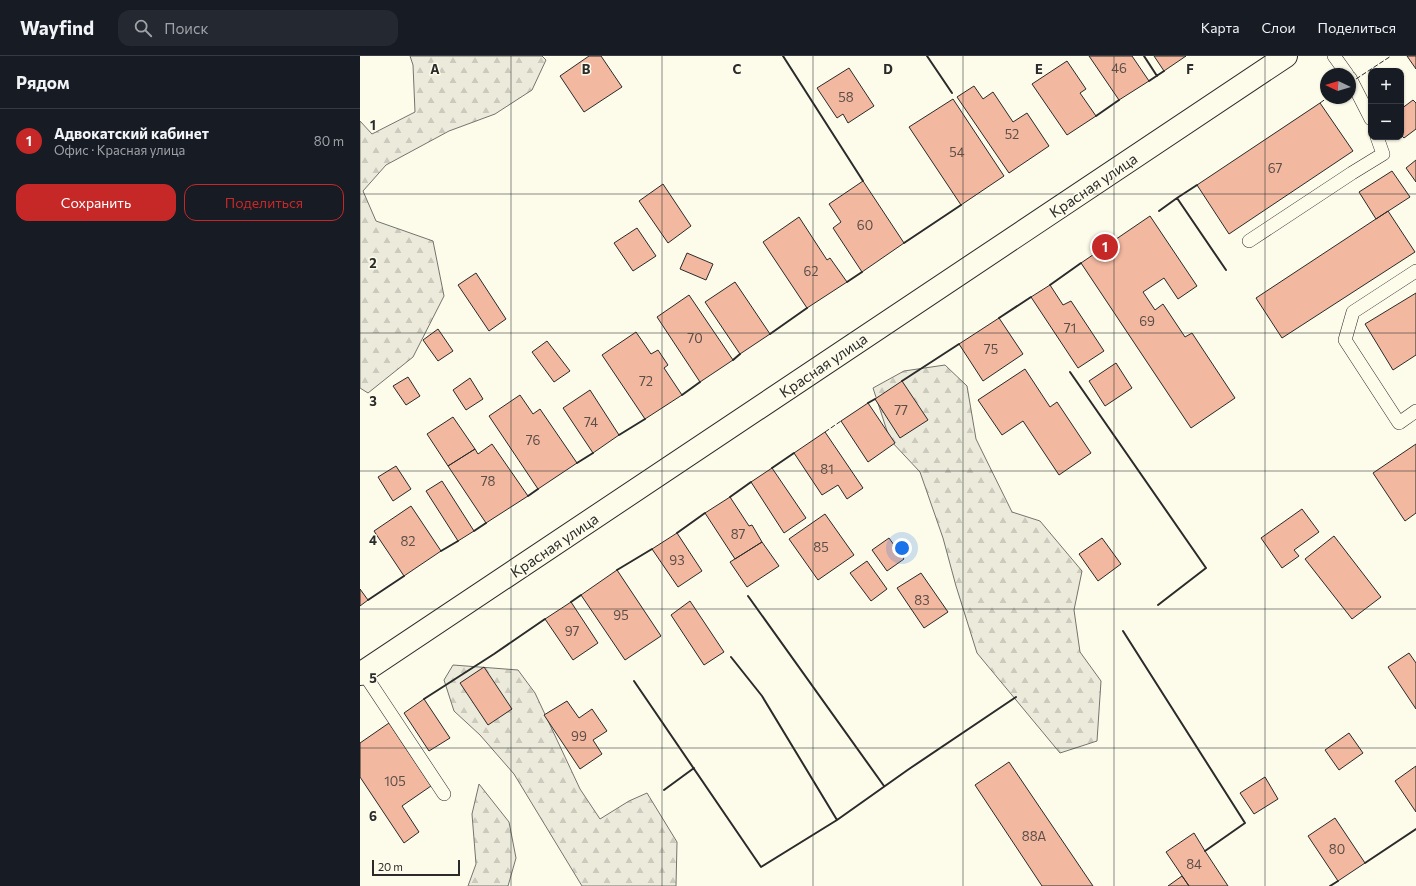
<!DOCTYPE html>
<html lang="ru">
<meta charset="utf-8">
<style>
:root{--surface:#171b24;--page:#242831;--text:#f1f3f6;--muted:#9ea1a6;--line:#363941;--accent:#c62828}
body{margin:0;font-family:Commissioner,sans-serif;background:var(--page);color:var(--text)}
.controls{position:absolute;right:12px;top:12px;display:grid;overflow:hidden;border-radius:8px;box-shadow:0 1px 3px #0004}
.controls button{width:36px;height:36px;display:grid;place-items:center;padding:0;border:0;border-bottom:1px solid var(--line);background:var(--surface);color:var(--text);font:20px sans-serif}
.compass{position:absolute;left:960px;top:12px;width:36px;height:36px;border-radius:50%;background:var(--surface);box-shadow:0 1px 3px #0004;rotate:274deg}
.scale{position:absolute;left:12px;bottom:10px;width:88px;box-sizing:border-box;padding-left:4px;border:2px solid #2b2b2b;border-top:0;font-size:11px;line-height:14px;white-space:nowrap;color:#2b2b2b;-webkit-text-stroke:3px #fdfbea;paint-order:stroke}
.you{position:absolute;left:542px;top:492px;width:14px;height:14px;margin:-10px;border:3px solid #fff;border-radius:50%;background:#1a73e8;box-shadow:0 0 0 6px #1a73e833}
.badge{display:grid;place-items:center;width:26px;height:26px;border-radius:50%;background:var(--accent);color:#fff;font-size:13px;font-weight:700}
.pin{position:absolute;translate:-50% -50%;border:2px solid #fff;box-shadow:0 1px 4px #0006}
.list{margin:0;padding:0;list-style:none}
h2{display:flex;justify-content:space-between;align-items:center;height:52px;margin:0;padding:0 16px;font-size:17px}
h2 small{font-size:13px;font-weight:400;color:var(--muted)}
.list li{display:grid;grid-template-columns:26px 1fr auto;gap:12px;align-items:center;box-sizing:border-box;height:64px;padding:0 16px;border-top:1px solid var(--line)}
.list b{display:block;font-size:15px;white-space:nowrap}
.list p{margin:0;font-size:13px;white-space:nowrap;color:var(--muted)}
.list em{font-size:13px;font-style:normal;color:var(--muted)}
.actions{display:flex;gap:8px;padding:12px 16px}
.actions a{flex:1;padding:9px 0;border:1px solid var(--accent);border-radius:12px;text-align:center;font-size:14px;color:var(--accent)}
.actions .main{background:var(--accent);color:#fff}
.icon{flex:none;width:22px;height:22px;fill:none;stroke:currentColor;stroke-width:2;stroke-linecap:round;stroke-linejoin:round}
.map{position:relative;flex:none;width:1056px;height:830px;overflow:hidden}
header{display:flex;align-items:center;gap:24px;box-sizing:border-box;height:56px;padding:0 20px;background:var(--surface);border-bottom:1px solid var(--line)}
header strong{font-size:19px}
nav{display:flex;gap:22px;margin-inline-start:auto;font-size:14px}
.search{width:280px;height:36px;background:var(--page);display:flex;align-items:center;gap:10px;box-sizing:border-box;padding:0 14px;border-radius:12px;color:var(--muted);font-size:15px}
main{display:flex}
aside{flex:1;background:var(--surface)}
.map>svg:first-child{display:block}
</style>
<header>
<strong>Wayfind</strong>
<div class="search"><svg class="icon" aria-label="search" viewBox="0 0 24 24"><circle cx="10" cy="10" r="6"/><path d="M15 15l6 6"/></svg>Поиск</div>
<nav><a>Карта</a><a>Слои</a><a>Поделиться</a></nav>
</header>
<main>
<aside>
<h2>Рядом<small></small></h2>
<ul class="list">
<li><span class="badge">1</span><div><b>Адвокатский кабинет</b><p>Офис · Красная улица</p></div><em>80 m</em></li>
</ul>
<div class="actions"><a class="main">Сохранить</a><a>Поделиться</a></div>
</aside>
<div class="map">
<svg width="1056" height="830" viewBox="0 0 1056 830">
<defs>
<pattern id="forest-firs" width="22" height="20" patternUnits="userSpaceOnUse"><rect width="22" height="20" fill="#ecebdb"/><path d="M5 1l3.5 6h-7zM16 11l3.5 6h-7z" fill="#cbcabc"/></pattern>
</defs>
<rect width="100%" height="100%" fill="#fdfbea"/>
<path fill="url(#forest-firs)" stroke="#74746e" d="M50,0H182L186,4L172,34L135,58L89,75L26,109L3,135L16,165L73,185L84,240L53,301L8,337L0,332V65L12,78L55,56L53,9Z
M585,309L607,330L616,383L652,456L680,465L722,515L714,554L720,596L741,625L737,685L700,697L617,597L596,530L583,482L560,416L530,384L513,332L544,315Z
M93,609L158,614L175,637L220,733L240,763L269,745L287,737L317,786L316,830H222L154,718L120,679L94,655L84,624Z
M119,728L149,766L156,802L148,830H108L116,808L112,758Z"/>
<path fill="#f2b8a0" stroke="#2b2b2b" d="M229,0H241L262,31L224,56L200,20Z
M729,0H772L789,25L759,44Z
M794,0H826L804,15Z
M1047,0H1056V13Z
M707,5L726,33L720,37L736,60L707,79L672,28Z
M489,12L514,50L488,67L483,58L477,62L457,32Z
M614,30L623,43L633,36L653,66L667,57L689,90L649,117L597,41Z
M593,43L644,120L601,149L549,71Z
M1053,44L1056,47V73L1044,82L1041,79V53Z
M960,47L993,95L869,178L837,129Z
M1056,104V126L1046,112Z
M1032,115L1050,141L1016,163L999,136Z
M503,125L544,187L502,216L473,172L481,166L469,148Z
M303,128L331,170L308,187L279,145Z
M1028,155L1055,196L922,282L896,242Z
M790,160L837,230L818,243L804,222L783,236L795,254L803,248L825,281L832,277L875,342L831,372L721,207Z
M439,161L467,204L470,202L487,226L447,252L403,186Z
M277,172L296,200L273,215L254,187Z
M327,197L353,208L346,224L320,213Z
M116,217L146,263L129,275L98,229Z
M375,226L410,278L380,298L345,246Z
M690,229L703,249L711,245L744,295L718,312L671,241Z
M1056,237V299L1033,314L1005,268Z
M329,239L373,304L340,326L297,261Z
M639,262L663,298L623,325L599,288Z
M78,273L93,295L78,305L63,284Z
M276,276L291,298L298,294L308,309L304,312L322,339L285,363L242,299Z
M187,285L210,315L194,326L172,296Z
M756,307L772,332L745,350L729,325Z
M665,313L690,351L697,346L731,397L699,419L663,365L642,379L618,344Z
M48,321L60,340L46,349L33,330Z
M110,322L123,343L106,354L93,334Z
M542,325L568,364L540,382L515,343Z
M230,334L259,379L233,397L203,352Z
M160,339L173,358L180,353L217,407L178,433L129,360Z
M508,347L535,387L508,406L481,365Z
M93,361L115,393L88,410L67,378Z
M465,376L503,432L487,443L478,429L462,439L434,397Z
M132,388L168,440L126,467L88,410L115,393L118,398Z
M1056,388V457L1045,465L1013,417Z
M36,410L51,433L33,445L18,421Z
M412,412L446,462L424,477L391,426Z
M82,425L114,475L98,485L66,435Z
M370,441L389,470L392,469L402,486L375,503L345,457Z
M51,450L81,495L44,520L14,475Z
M942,453L959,476L934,494L939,500L922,512L901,482Z
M465,458L494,499L458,524L429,483Z
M317,477L342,515L318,531L292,493Z
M974,480L1021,541L992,563L945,503Z
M529,482L544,503L527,515L512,494Z
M742,482L761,508L738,525L719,498Z
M402,486L419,510L387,531L370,506Z
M507,505L527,533L511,545L490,517Z
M257,514L301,580L265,604L221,539Z
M561,517L588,556L564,572L537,532Z
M0,533L8,544L0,550Z
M330,545L364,596L344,609L311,559Z
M211,546L238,587L213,604L185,563Z
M1049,597L1056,607V653L1028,611Z
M124,611L152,653L128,669L100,627Z
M64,643L90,682L69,695L44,657Z
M207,645L219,662L232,653L247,675L233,684L242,698L220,713L184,659Z
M29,667L71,730L42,750L59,776L44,787L0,721V687Z
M989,677L1003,697L979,714L965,694Z
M649,706L733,830H682L615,729Z
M1056,710V756L1035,725Z
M905,721L918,743L894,758L880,737Z
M975,762L1005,807L978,825L948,780Z
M834,777L845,795L868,830H829L806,796Z
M822,820L829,830H808Z"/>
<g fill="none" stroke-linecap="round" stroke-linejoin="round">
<defs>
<path id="service" d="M974,0L987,18
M990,22L1011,63
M889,185L992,117L1023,98L1017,81
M1056,215L993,256L985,284L1039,367L1056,355
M3,616L84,738"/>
<path id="minor" d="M0,618L926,0"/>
</defs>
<use href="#service" stroke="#2b2b2b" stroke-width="14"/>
<use href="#minor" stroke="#2b2b2b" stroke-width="24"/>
<use href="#service" stroke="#fdfbea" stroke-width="13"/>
<use href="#minor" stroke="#fdfbea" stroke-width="22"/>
<path stroke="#2b2b2b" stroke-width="1" stroke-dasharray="5 2" stroke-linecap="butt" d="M996,23L1031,0
M960,47L967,42
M465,376L481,365"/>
<path stroke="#2b2b2b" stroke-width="2" d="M423,0L503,125
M567,0L592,37
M784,0L797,20
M789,25L804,15
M736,60L759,44
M837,129L817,142L866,214
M799,155L817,142
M544,187L601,149
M487,226L502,216
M690,229L721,207
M639,262L671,241
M410,278L447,252
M373,304L380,298
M710,316L846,512L798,549
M542,325L599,288
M322,339L340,326
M508,347L515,343
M259,379L285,363
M217,407L233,397
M412,412L434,397
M168,440L178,433
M370,441L391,426
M114,475L126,467
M317,477L345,457
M81,495L98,485
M257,514L292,493
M388,540L524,730
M8,544L44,520
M211,546L221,539
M763,575L885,767L845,795
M371,601L402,640L477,764
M274,625L401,811L477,764L549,713L656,641
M64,643L134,598L185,563
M304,734L334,712
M1005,807L1056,773
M970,830L978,825"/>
</g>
<path fill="none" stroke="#2b2b2b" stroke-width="1" stroke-opacity="0.55" d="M151,0V830M302,0V830M453,0V830M603,0V830M754,0V830M905,0V830M0,138H1056M0,277H1056M0,415H1056M0,553H1056M0,692H1056"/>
<g text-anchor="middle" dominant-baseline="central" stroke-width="3" stroke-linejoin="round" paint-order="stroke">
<g font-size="13" fill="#5d4e48">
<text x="759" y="12">46</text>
<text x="486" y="41">58</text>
<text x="652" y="78">52</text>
<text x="597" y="96">54</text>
<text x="915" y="112">67</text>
<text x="505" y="169">60</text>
<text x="451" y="215">62</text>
<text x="787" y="265">69</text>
<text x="710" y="272">71</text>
<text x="335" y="282">70</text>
<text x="631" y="293">75</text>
<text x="286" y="325">72</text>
<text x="541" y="354">77</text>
<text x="231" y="366">74</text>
<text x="173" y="384">76</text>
<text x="467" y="413">81</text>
<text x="128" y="425">78</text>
<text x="378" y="478">87</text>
<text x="48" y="485">82</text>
<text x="461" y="491">85</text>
<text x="317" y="504">93</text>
<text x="562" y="544">83</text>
<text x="261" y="559">95</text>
<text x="212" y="575">97</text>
<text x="219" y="680">99</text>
<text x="35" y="725">105</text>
<text x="674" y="780">88А</text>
<text x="977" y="793">80</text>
<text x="834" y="808">84</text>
</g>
<g font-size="15" fill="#2b2b2b" stroke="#fdfbea">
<text transform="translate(733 129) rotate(-34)">Красная улица</text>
<text transform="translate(463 309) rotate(-34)">Красная улица</text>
<text transform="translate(194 489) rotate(-34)">Красная улица</text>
</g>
</g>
<g font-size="13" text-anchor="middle" font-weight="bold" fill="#2b2b2b" stroke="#fdfbea" stroke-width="3" stroke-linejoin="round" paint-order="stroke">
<text x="75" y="18">A</text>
<text x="226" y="18">B</text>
<text x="377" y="18">C</text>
<text x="528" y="18">D</text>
<text x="679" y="18">E</text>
<text x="830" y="18">F</text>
<text x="13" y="74">1</text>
<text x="13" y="212">2</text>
<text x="13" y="350">3</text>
<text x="13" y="489">4</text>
<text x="13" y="627">5</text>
<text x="13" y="765">6</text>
</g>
</svg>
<div class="controls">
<button>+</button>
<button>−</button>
</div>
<svg class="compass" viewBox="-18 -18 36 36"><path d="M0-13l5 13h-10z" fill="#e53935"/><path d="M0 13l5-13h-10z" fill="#9ea1a6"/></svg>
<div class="scale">20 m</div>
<div class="you"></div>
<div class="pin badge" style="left:745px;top:191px">1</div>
</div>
</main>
